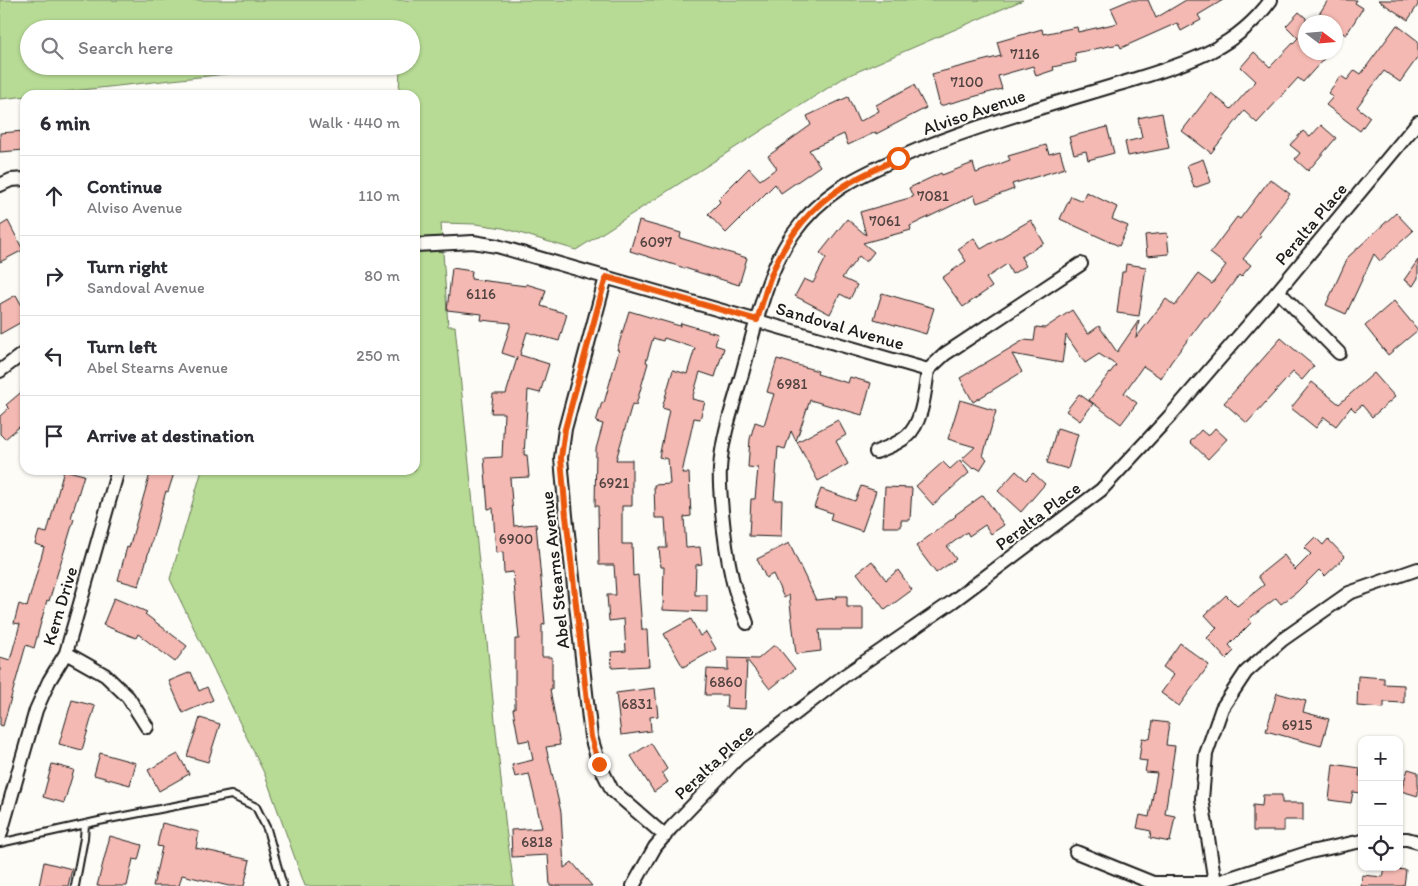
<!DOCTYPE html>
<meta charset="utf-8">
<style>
:root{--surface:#fff;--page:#f7f7f7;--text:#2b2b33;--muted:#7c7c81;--line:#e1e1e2}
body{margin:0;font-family:Itim,sans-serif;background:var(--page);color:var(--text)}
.controls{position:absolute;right:15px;bottom:15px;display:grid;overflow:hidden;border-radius:10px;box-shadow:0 1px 4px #0004}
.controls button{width:45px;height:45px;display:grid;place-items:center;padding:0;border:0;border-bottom:1px solid var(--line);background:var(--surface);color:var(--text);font:25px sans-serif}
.compass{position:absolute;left:1298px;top:15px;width:45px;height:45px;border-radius:50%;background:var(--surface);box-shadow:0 1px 4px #0004;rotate:106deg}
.stop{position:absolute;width:15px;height:15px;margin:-11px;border:4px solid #ea580c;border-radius:50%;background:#fff}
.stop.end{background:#ea580c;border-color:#fff;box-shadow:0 1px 5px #0008}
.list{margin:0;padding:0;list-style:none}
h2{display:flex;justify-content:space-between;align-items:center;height:65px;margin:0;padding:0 20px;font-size:21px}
h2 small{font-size:16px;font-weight:400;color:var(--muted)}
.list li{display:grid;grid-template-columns:32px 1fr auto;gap:15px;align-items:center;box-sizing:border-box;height:80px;padding:0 20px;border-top:1px solid var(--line)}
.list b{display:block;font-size:19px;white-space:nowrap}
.list p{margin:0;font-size:16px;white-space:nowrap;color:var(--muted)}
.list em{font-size:16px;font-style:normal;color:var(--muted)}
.icon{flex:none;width:28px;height:28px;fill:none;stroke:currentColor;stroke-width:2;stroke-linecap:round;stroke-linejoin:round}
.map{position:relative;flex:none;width:1418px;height:886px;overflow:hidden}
.search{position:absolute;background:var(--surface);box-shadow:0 1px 4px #0004;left:20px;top:20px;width:400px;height:55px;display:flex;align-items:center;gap:12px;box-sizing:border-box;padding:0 18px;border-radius:28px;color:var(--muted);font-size:19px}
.panel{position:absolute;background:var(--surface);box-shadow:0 1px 4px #0004;left:20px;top:90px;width:400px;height:385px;border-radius:15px}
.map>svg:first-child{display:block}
</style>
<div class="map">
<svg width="1418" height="886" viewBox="0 0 1418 886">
<rect width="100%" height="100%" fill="#fdfcf7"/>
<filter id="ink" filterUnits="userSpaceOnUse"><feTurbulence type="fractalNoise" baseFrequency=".02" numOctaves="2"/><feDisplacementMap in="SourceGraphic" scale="10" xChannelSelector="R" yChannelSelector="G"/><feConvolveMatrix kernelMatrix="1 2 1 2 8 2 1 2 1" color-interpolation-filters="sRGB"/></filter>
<g filter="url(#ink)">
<path fill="#b7db95" stroke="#6a7c58" d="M0,0H1023L845,77L576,250L503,228L476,224L441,223L448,326H455L506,829L514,886H305L265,775L170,579L202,470H415V95H399L400,66H411V29H29V66H298L0,99Z"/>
<path fill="#f4b9b2" stroke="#1c1c1c" d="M1130,0H1148L1156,18L1186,0H1223L1198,15L1201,20L1181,31L1177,23L1121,48L1119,44L1075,53L1076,62L1053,67L1054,70L1036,76L1033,66L998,76L1002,89L940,106L932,74L1001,56L997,42L1042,29L1043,34L1077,27L1078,32L1118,23L1111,8Z
M1328,0H1357L1355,3L1363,8L1346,35L1336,29V22H1314Z
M1378,0H1418V5L1408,20Z
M1299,12L1306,18V52H1330L1303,82L1298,78L1257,123L1244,111L1211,153L1182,131L1211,93L1231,109L1256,81L1241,67L1254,52L1270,67L1298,38L1286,26Z
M1397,25L1418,41V57L1400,82L1384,71L1357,107L1370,117L1360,131L1326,105L1333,97L1328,93L1341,76L1347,80L1355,70L1361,74Z
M914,85L926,108L876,134V132L848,145L844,134L809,150L820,166L781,193L775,184L726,233L708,214L720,202L718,199L749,168L760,180L777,168L768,156L811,125L807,116L848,97L859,122L879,111L876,105Z
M1162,113L1169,148L1128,156L1125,142L1142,138L1138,118Z
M1321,125L1336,138L1308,171L1295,159L1300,153L1290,145L1303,131L1310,137Z
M1107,127L1114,153L1088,160L1086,151L1074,154L1069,137Z
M25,131V150L0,152V133Z
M1046,145L1049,154L1060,151L1065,168L1012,184L1014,189L977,203L974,195L910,226L911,230L863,243L874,252L866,262L859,256L842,278L857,285L850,299L840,294L830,314L795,296L804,279L813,283L826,258L820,253L847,219L866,235L860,212L913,197L909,188L941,173L942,175L973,163L976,173L1010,160L1008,156Z
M1203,159L1211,182L1194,188L1187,165Z
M1270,179L1290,194L1259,234L1261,236L1243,259L1251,265L1241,277L1239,275L1207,318L1205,317L1171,362L1161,378L1143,366L1124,393L1137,403L1121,424L1089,400L1116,365L1099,354L1085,363L1066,335L1062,363L1012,354L1022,372L973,402L960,378L1024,340L1034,341L1036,327L1045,328L1072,310L1088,334L1099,326L1117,352L1139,320L1136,338L1166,299L1175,306L1198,274L1212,284L1226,265L1210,253L1237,217L1240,219Z
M1086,192L1117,207L1112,219L1128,226L1119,246L1060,219L1071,196L1082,201Z
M1396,213L1413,231L1380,261L1374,254L1346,314L1326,305L1348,257Z
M1031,220L1044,243L1021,257L1026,266L1012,274L1007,264L986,278L992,287L963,307L942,278L966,261L958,249L974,238L981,249Z
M8,221L23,250L0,262V226Z
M639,221L681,233L680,238L747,258L739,285L630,251Z
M1167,233L1169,254L1147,256L1145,235Z
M1418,260V278L1413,286L1404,280Z
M1126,264L1146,267L1139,316L1117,313L1122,272H1125Z
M452,268L472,271L471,279L526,286V284L546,290L541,306L567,314L559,341L527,332L520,355L549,364L540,393L528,390L524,455H527L529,477L510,478L514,526L536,524L545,624L542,625V657H552V689H550L560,745L546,747L561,812L564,868L572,862L592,886H550L548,855L512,857L511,830L542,828L529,774L515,777L512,765L533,760L529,740L519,742L513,709L515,708V639H519L513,572L504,573L503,552L496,553L493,508L488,509L484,458L502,457L504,413H491L493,394H506L517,358L502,353L511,323L481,320L482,314L447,310Z
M882,293L934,308L926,334L874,319Z
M16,295L25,311V320L0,334V304Z
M1394,301L1418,330L1388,355L1365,326Z
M629,311L680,326L681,323L718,334L715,345L724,348L715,377L700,372L692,399L705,402L700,419L694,418L682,473H689L691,516L684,517L686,548L700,547L702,564L696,565L695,595H707V612L663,610L664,567H661L659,548H667L665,518H655L654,485L670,484L668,459L659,457L669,410L662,408L673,370L687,374L695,348L664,338L663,341L653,338L646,362L648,363L636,405L632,404L616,460H632V506H622V544H632L633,576L638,575L642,630H647L649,666L612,668L611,652L626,651L624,619L609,621L607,595H616L614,565H599L598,506H595L596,449L603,424L596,422L602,402L604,403L619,350H617Z
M1281,338L1314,366L1302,380L1293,372L1247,423L1224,403Z
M777,359L818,371L817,374L848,383L850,377L871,383L862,415L810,400L796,441L791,431L785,449L778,447L774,500H782L781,537L749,536L751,499H755L758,468L748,467L750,439L755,422L764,425L774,394L767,392Z
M1374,373L1395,397L1372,417L1362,405L1355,411L1351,407L1336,426L1324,417L1316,428L1291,408L1312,382L1339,404Z
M25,389V422L5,439L0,434V416L9,408L6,405Z
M1079,394L1093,404L1080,421L1066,411Z
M960,400L996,411L983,456L987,459L980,470L975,467L973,469L962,459L975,447L948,439Z
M838,420L846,435L836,441L848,464L818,481L797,442Z
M1057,428L1078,434L1068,469L1047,463Z
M1215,428L1227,439L1208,459L1190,442L1201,430L1208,436Z
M960,460L969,473L933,505L916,486L943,462L950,469Z
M64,470L84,475L71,518L74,519L49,601L47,600L34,648L26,645L3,726L0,725V657L10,660L20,624L14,623L19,604L27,607L44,547L35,544L39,531L47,533Z
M151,470H175L168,492L166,491L139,586L118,580L127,547L129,548Z
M1016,471L1026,480L1033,473L1045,484L1021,512L998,491Z
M861,486L876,491L862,531L830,520L832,513L814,507L821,489L855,501Z
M885,487L912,488L910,520H901V527H883Z
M983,495L1004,525L991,534L985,525L969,536L967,532L947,547L956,559L936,573L916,546L956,516L955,515Z
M1315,537L1323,545L1328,539L1345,557L1325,576L1319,570L1297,592L1281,604L1276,598L1249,619L1252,622L1229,645L1234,651L1226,659L1207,638L1217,628L1205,615L1226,595L1237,606L1264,585L1258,576L1284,555L1295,570L1311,554L1304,548Z
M789,543L816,600L836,598V596H847V607H863V630H819L821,651L796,654L789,595L784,598L773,574L766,578L757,559Z
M872,561L886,580L898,570L912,590L885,610L857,573Z
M114,598L147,612L145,614L187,646L175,662L138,634L136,638L103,625Z
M691,619L700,636L706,632L716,649L683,667L664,634Z
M1180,643L1209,665L1179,706L1161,693L1174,675L1163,667Z
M773,646H777L795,669L770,689L747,660L745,709L726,708L727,695H705L707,669L728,670V658L758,659Z
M191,672L199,691L207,687L213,700L183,713L169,681Z
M1358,676L1384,678V684L1404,685V703L1384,702V708L1357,706Z
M655,688L658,716L650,717L651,731L621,735L616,693Z
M1277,693L1306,701L1303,712L1329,719L1321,746L1266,731Z
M72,700L95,706L82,750L59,744Z
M200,718L220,724L208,762L187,756Z
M1153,721L1169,723L1166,745L1175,746L1165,814L1175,816L1170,842L1150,838L1151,831L1137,828L1140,815L1149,817L1157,773L1145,772L1147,761L1139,760L1142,738L1150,739Z
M651,743L667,769L662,773L668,782L654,792L631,756Z
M100,753L136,763L130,785L94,775Z
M178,754L189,774L159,791L148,770Z
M52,764L74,770L64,803L43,797Z
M1333,764L1360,768L1359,776H1362V793L1353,792L1351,803L1329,800Z
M1408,769L1418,772V796L1401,791Z
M1263,795H1282V803H1303V820H1284V831H1253V805L1262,806Z
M162,823L199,832L196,848L250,860L244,886H229L182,875L179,886H153L162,847L157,846Z
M110,836L142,845L138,860L133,859L127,886H97Z
M44,862L72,869L68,886H39Z
M1385,868L1406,870L1404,886H1361L1362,875L1383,877Z"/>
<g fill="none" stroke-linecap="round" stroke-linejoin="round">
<defs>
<path id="service" d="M0,843L99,821L231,795L256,807L267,829L283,886
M75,886L84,838L85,824"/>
<path id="minor" d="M0,185L11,180L25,179
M415,245L473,242L497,246L928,370L945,354L1081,264
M606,277L565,429L561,458L566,516L591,737L599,764L612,790L665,836
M1278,291L1339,353
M0,371L25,352
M876,452C886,448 898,444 907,436C923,423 925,389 928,370
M747,623C742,608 735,593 732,578C727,556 724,534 722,512C721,498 719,483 720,469C722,433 736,398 745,363C757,320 767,271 793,234C805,217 822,200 840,188C864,173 891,161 917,150C989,121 1064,101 1139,78C1191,62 1237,47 1271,0
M66,653L105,675L128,697L147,727
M0,836L36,710L49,681L66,653L118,470
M1399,839H1407L1418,842
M1076,852L1153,883H1215L1310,852L1362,841
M1215,883L1202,799L1206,754L1222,708L1246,672L1282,640L1349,593L1418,569
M633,886L655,847L671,828L738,758L844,676L952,602L1101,490L1169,417L1278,291L1418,122"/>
</defs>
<use href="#service" stroke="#1c1c1c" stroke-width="10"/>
<use href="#minor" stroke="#1c1c1c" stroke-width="16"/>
<use href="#service" stroke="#fdfcf7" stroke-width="6"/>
<use href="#minor" stroke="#fdfcf7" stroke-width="12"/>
</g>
</g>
<g fill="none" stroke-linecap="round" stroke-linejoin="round" filter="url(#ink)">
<path stroke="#ea580c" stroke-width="6" d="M599,764L591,737L566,516L561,458L565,429L606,277L757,320C763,302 767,283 775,266C789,235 812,206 841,188C859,176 879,168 898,158"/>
</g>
<g text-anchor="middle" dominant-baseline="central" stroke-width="4" stroke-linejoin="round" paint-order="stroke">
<g font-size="15" fill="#524342">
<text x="1025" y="54">7116</text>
<text x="967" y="82">7100</text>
<text x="933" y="196">7081</text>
<text x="885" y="221">7061</text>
<text x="656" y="242">6097</text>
<text x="481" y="294">6116</text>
<text x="792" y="384">6981</text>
<text x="614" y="483">6921</text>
<text x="516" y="539">6900</text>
<text x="726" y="682">6860</text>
<text x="637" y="704">6831</text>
<text x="1297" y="725">6915</text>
<text x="537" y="842">6818</text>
</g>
<g font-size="18" fill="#1c1c1c" stroke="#fdfcf7">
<text transform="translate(974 112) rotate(-19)">Alviso Avenue</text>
<text transform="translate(1311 224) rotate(-50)">Peralta Place</text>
<text transform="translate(840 326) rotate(16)">Sandoval Avenue</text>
<text transform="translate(1038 516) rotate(-37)">Peralta Place</text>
<text transform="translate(555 570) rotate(-96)">Abel Stearns Avenue</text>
<text transform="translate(60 606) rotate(-73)">Kern Drive</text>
<text transform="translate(714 762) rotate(-43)">Peralta Place</text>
</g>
</g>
</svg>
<div class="controls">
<button>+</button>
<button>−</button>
<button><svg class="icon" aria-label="locate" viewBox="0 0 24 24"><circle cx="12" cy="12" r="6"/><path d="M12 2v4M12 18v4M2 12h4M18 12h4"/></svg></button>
</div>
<svg class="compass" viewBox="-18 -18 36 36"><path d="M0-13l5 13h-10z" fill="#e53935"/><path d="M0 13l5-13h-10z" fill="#7c7c81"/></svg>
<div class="stop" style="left:898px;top:158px"></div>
<div class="stop end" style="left:599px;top:764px"></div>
<div class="search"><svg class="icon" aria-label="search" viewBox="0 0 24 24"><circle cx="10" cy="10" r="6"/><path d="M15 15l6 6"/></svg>Search here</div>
<section class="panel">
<h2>6 min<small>Walk · 440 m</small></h2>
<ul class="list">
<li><svg class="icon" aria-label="ahead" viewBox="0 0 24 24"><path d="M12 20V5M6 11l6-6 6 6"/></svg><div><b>Continue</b><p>Alviso Avenue</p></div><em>110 m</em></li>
<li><svg class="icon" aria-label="right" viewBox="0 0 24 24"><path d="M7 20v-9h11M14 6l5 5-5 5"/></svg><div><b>Turn right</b><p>Sandoval Avenue</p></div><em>80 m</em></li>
<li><svg class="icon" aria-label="left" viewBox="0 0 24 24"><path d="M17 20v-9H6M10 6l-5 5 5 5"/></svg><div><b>Turn left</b><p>Abel Stearns Avenue</p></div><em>250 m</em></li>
<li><svg class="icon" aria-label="arrive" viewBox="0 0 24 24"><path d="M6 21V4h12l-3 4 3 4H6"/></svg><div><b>Arrive at destination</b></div></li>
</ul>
</section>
</div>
